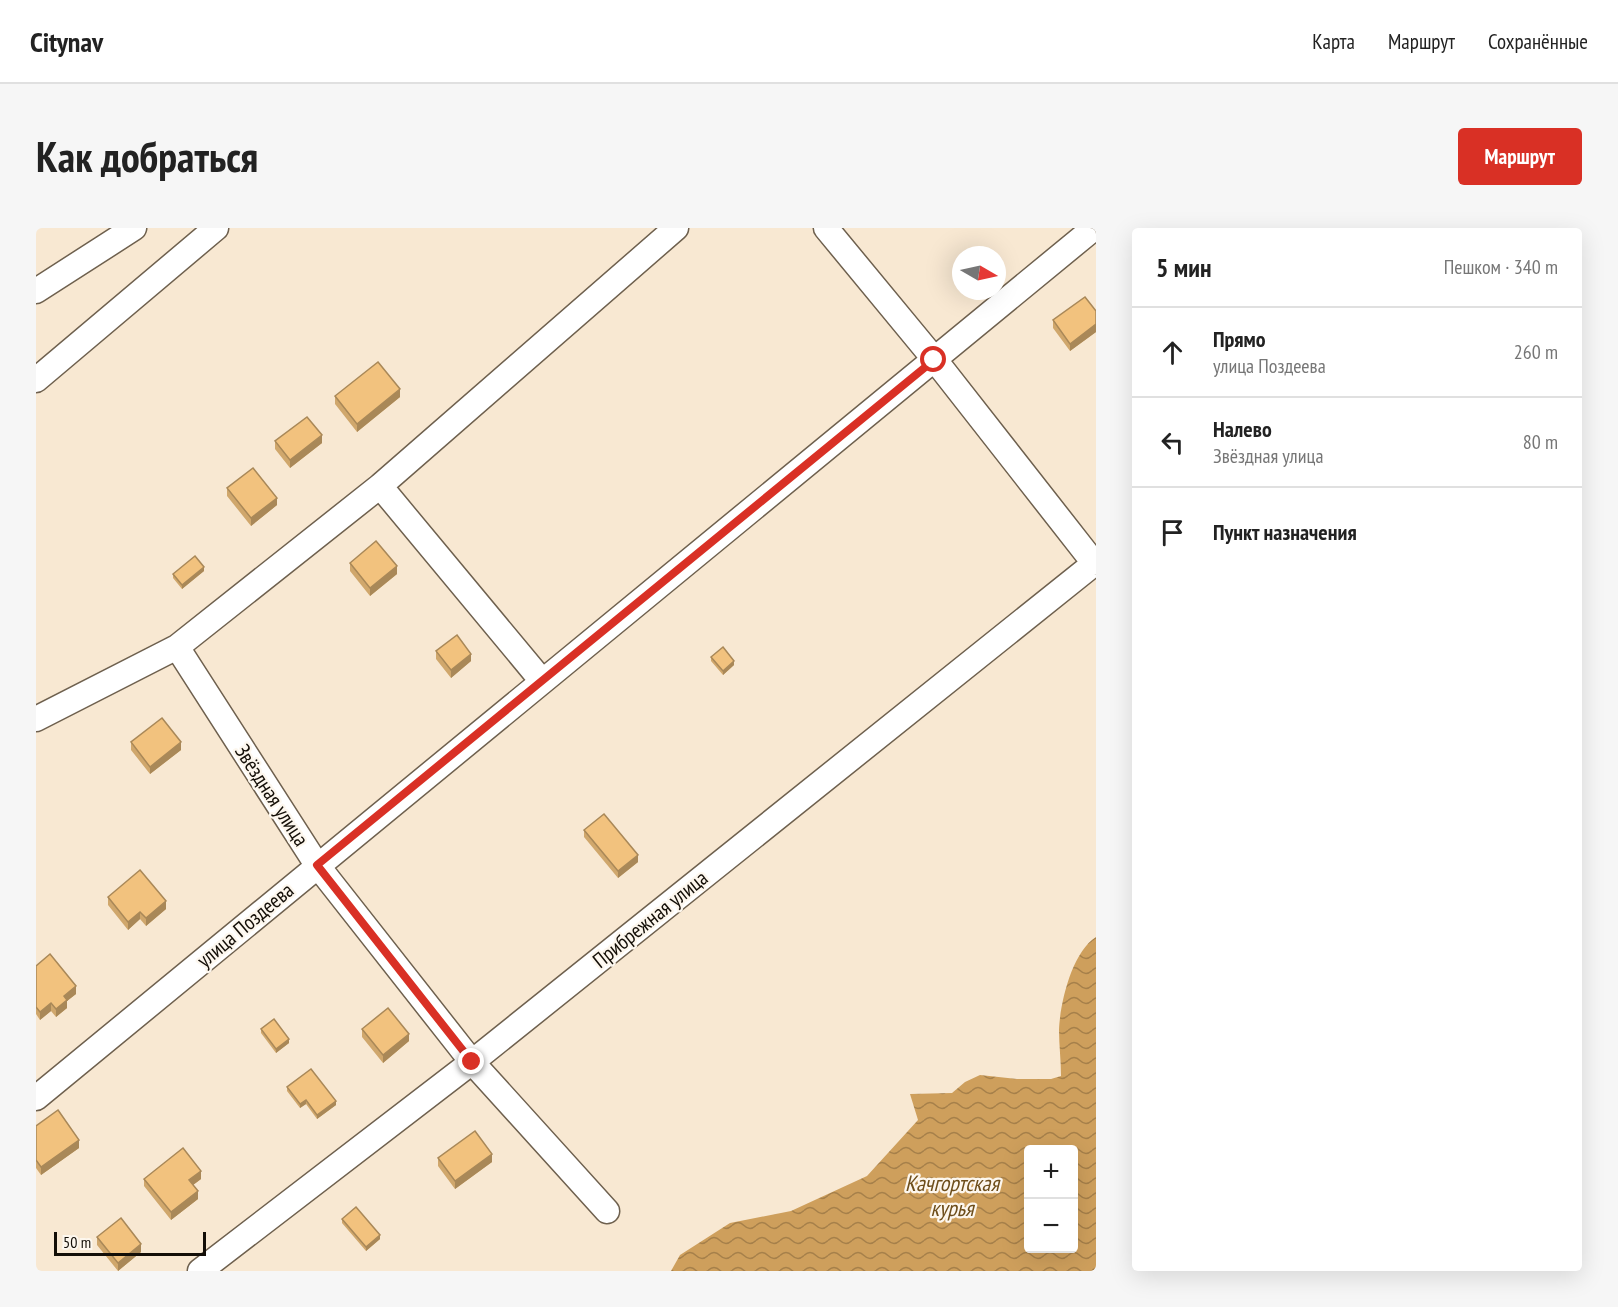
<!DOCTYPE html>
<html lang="ru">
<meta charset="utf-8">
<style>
:root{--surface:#fff;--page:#f6f6f6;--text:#222;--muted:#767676;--line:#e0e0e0;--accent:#d93025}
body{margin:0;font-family:"PT Sans Narrow",sans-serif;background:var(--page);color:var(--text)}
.controls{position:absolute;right:18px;bottom:18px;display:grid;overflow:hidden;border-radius:6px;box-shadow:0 6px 24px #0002}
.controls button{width:54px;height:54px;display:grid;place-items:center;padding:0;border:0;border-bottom:2px solid var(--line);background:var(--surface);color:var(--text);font:30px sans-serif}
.compass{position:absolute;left:916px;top:18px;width:54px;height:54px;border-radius:50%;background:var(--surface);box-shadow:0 6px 24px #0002;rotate:99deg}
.scale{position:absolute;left:18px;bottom:15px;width:152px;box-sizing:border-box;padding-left:6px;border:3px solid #130e07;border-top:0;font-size:16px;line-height:21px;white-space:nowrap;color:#130e07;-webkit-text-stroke:4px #fdf7ee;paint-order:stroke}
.stop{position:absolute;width:18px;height:18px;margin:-14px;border:4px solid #d93025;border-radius:50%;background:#fff}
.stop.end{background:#d93025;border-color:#fff;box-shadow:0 2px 6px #0008}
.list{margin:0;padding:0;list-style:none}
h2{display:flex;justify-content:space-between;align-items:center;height:78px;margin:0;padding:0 24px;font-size:26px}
h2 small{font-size:20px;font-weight:400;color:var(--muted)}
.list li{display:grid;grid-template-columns:39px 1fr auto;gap:18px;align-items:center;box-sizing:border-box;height:90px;padding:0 24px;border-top:2px solid var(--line)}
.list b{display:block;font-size:22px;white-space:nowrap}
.list p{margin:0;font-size:20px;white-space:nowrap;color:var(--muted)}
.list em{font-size:20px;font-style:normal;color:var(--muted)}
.icon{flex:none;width:33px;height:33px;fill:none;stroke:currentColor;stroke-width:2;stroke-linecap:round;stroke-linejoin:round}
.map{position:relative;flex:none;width:1060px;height:1043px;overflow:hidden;border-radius:6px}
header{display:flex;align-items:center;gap:36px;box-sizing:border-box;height:84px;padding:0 30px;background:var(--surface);border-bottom:2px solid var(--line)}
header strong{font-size:28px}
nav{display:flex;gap:33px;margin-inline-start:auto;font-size:21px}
.intro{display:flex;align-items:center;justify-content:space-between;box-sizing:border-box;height:144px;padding:0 36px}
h1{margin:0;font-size:42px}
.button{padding:15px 27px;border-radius:6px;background:var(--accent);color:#fff;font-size:21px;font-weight:700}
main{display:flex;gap:36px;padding:0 36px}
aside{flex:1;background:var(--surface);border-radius:6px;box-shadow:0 6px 24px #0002}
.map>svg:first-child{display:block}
</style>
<header>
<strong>Citynav</strong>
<nav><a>Карта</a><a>Маршрут</a><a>Сохранённые</a></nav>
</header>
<div class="intro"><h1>Как добраться</h1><a class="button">Маршрут</a></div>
<main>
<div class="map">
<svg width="1060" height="1043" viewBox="0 0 1060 1043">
<defs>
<pattern id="water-waves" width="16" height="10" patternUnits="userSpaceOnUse" patternTransform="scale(1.5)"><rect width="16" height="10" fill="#ce9f5c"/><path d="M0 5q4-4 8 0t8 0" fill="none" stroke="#a6804a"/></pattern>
</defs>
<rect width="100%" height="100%" fill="#f8e8d2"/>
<path fill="url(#water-waves)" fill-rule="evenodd" d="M1060,709V1043H635L644,1027L694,995L755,983L831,948L882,892L874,866L916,865L929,854L944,847L981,851H1015L1025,848C1025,833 1023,817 1023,802C1024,775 1036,724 1060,709ZM993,922H1038V1020H993Z"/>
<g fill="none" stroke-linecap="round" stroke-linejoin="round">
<defs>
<path id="minor" d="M790,0L899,132L1058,335
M0,63L98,0
M0,152L180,0
M344,258L506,453
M141,419L281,637L436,834L571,983
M0,491L141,419L344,258L640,0
M0,870L1058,0
M164,1043L436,834L1060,334"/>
</defs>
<use href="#minor" stroke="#6e604e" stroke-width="27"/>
<use href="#minor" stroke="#fff" stroke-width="24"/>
</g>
<path fill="#d0a76c" d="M1060,83V104L1034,123L1017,100V92Z
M299,168L364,169L321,204L299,176Z
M239,213L286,215L254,240L239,221Z
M191,260L241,277L215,298L191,268Z
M314,335L361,346L334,368L314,343Z
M168,343L146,361L137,350V346Z
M400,423L435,433L415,450L400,431Z
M675,429L698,437L687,447L675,433Z
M95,514L145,522L114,546L95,522Z
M548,602L602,634L582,650L548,609Z
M72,669L130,681L110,698L104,691L92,702L72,677Z
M0,738L40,766L31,773V780L20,789L15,783L4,792L0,786Z
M225,801L253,815L240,825L225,805Z
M326,801L373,813L347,835L326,809Z
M251,859L300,877L281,891L270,876L264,880L251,863Z
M0,898L43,920L5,947L0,940Z
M402,930L456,934L419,961L402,938Z
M108,951H165L157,957L162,971L135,992L108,958Z
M306,991L344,1011L330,1023L306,995Z
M61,1009L105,1024L82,1043L61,1017Z"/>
<path fill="#a98858" d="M1060,96V104L1034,123V116Z
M364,161V169L321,204V196Z
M286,207V215L254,240V232Z
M241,270V277L215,298V290Z
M361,338V346L334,368V360Z
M168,339V343L146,361V357Z
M435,426V433L415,450V442Z
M698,433V437L687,447V443Z
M145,514V522L114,546V539Z
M602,627V634L582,650V643Z
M130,673V681L110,698V690Z
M104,684V691L92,702V694Z
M40,758V766L31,773V780L20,789V781L28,768Z
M15,775V783L4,792V784Z
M373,806V813L347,835V827Z
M253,811V815L240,825V821Z
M270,872V876L264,880V876Z
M300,873V877L281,891V887Z
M43,912V920L5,947V939Z
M456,926V934L419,961V953Z
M165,943V951L153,960V952Z
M162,963V971L135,992V984Z
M344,1007V1011L330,1023V1019Z
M105,1016V1024L82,1043V1035Z"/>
<path fill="#f2c27e" stroke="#a98858" stroke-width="1.5" d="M1049,69L1060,83V96L1034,116L1017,92Z
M342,134L364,161L321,196L299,168Z
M271,189L286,207L254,232L239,213Z
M217,240L241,270L215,290L191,260Z
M340,313L361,338L334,360L314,335Z
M159,328L168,339L146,357L137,346Z
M421,407L435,426L415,442L400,423Z
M687,419L698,433L687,443L675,429Z
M126,490L145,514L114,539L95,514Z
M568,586L602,627L582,643L548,602Z
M104,642L130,673L110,690L104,684L92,694L72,669Z
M14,726L40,758L28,768L31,772L20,781L15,775L4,784L0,779V738Z
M352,780L373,806L347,827L326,801Z
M238,791L253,811L240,821L225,801Z
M275,841L300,873L281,887L270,872L264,876L251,859Z
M22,882L43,912L5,939L0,932V898Z
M439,903L456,926L419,953L402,930Z
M147,920L165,943L153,952L162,963L135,984L108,951Z
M320,979L344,1007L330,1019L306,991Z
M85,990L105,1016L82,1035L61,1009Z"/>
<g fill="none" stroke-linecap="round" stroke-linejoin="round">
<path stroke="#d93025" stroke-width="8" d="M436,834L281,637L898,132"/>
</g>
<g text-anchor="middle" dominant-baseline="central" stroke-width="4.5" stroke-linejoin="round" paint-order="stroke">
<g font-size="21" fill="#130e07" stroke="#fdf7ee">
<text transform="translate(236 567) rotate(57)">Звёздная улица</text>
<text transform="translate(614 691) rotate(-39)">Прибрежная улица</text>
<text transform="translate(209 697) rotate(-40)">улица Поздеева</text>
</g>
<g font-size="22" font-style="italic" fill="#6e4e1b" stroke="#fdf7ee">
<text x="916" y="955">Качгортская<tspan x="916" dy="25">курья</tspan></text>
</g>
</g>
</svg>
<div class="controls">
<button>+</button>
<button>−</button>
</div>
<svg class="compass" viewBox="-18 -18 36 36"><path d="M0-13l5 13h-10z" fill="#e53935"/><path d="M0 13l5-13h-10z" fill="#767676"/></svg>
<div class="scale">50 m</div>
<div class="stop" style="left:898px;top:132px"></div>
<div class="stop end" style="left:436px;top:834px"></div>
</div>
<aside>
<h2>5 мин<small>Пешком · 340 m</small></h2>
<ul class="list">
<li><svg class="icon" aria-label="ahead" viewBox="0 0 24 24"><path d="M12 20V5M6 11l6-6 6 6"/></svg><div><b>Прямо</b><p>улица Поздеева</p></div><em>260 m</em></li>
<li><svg class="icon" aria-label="left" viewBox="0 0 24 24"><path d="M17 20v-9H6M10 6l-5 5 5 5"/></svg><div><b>Налево</b><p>Звёздная улица</p></div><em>80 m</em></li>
<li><svg class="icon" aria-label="arrive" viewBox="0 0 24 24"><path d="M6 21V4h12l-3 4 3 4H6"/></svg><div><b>Пункт назначения</b></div></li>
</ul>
</aside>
</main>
